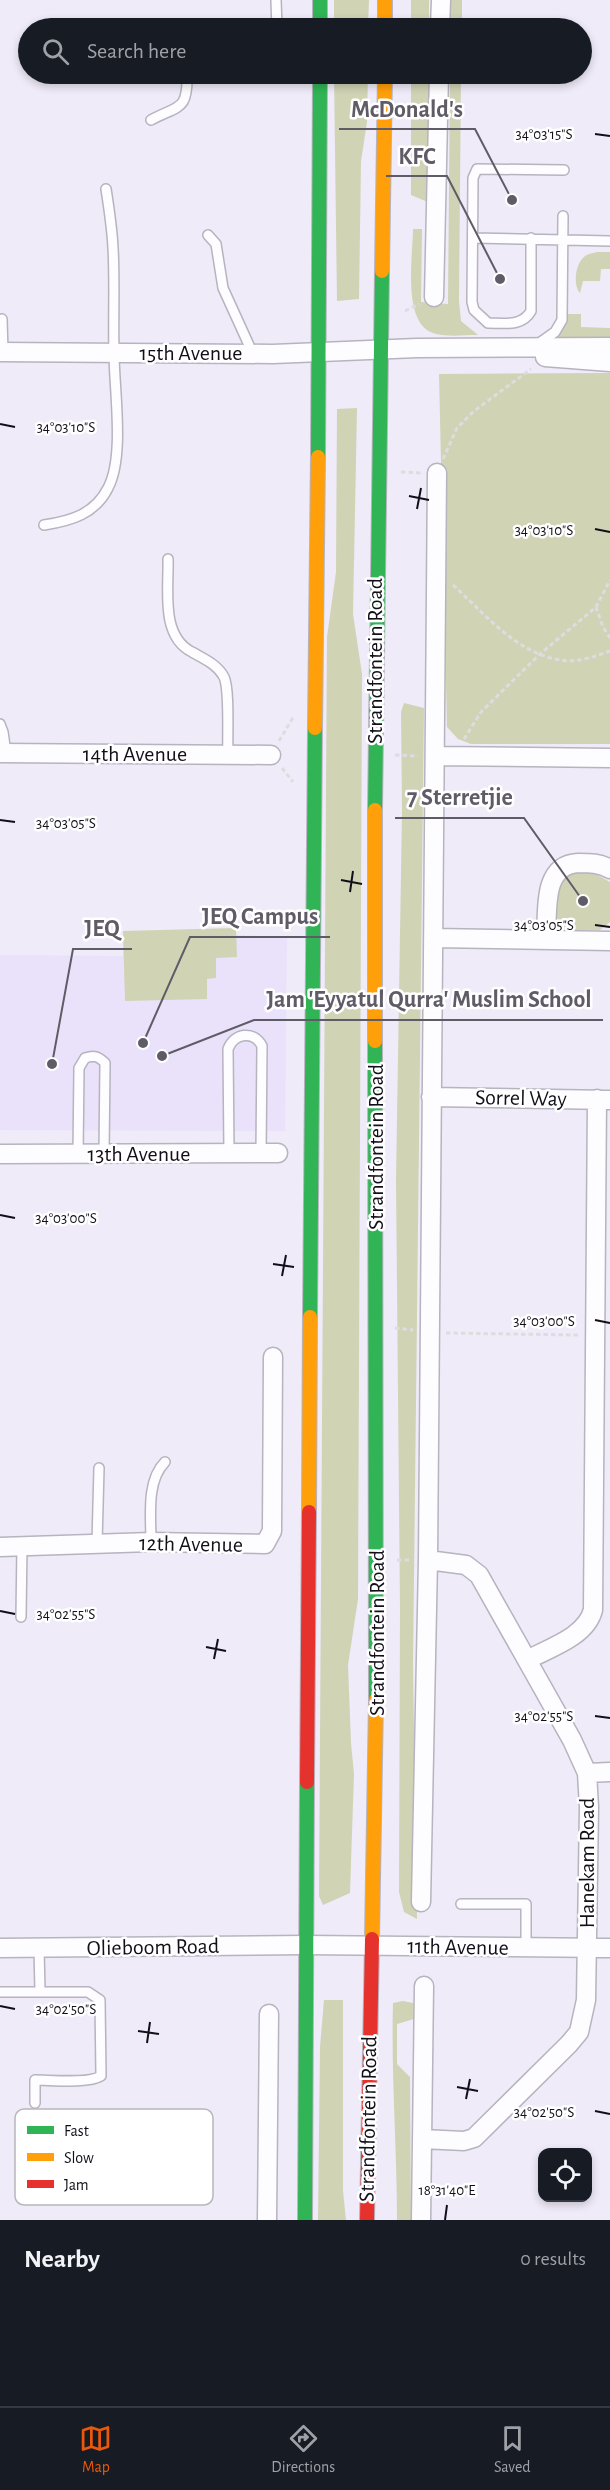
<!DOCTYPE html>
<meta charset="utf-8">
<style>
:root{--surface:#171b24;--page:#242831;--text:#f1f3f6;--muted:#9ea1a6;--line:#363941;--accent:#ea580c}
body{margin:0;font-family:"Alegreya Sans",sans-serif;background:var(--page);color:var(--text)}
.controls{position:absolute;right:18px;bottom:18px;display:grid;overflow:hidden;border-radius:12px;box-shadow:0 3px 9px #0003}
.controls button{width:54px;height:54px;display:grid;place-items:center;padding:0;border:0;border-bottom:2px solid var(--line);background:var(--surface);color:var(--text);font:30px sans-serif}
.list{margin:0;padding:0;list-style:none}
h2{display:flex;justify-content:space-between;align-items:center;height:78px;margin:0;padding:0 24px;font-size:26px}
h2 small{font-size:20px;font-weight:400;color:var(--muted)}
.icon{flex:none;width:33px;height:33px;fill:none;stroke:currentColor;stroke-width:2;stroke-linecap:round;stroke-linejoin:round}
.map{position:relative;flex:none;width:610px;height:2220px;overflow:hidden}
.search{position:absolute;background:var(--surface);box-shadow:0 3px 9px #0003;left:18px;right:18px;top:18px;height:66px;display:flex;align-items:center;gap:15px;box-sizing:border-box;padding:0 21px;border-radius:33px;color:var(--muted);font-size:22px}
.sheet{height:186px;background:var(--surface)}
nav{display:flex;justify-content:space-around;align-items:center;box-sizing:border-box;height:84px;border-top:2px solid var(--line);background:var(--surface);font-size:16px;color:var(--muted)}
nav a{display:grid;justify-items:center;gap:3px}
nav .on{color:var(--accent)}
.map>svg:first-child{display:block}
</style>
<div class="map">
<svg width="610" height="2220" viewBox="0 0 610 2220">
<rect width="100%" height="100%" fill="#efebf9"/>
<path fill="#e9e2fa" d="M123,931L287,937L285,1131L0,1130V955L123,956Z"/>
<path fill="#d1d3b5" d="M334,0H369L368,28H334Z
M411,0H429V28H411Z
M451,0H462V28H450Z
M334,74H368L367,122L361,161L359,299L337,301Z
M411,74H430V203L411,195Z
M450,74H461L459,301L461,321L478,335C464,335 449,337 436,334C401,327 413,255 413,229H422L421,302L448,304Z
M597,252H610V269H601L600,281H583L580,293C573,286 575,264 584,257C587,254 593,253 597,252Z
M567,314H581V327L610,328V340L556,339L564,326Z
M610,373V744H471L458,739L447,727L439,374Z
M357,408L353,614L362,674L358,1599L348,1665L351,1743L354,1774L350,1893L323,1905L319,1896L327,637L336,572L337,409Z
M404,703L424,708L413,1664L417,1919L404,1912L399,1892L400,1608L396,1180L402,811L401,712Z
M590,871L610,882V922L600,930H567L557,918L556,883L564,873Z
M236,928L237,957L216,958V978L207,979V999L125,1001L123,931Z
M324,2000H343V2191L346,2220H318L320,2047Z
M403,2001L413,2003L414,2019L397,2024V2064L410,2077L411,2220H397C397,2147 391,2075 393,2003Z"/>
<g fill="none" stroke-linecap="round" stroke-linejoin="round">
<defs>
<path id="lane" d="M276,0L277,28
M151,120C179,105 188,111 187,74
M208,235L216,244L223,288L253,354
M473,238L610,241
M531,238V311C522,327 504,323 488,323L474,310L472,302L473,178L477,169L564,170
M2,319L3,352
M538,344L555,332L562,320L563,216
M44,525C71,521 95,514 108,488C125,456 114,389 114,353C113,318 115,282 113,248C112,228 109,208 106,189
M168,559C169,589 160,636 192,652C204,659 217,664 224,677C230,690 227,738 228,755
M0,724L3,732L6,753
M229,1153L228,1049C234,1033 254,1030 262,1046L261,1153
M78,1154L79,1068L85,1058C94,1055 98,1056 105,1063L104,1153
M151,1542C151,1517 146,1481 165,1462
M97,1543L99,1468
M21,1617L22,1546
M461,1904H526V1947
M39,1948L40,1992
M0,1992H88L100,2000L101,2076C88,2084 51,2080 35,2080V2103"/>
<path id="street" d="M440,28L441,0
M434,297L439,74
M0,352L273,354L417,348L610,347
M545,357L610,362
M0,753L271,755
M435,756L610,758
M434,938L610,941
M546,940C548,913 541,865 578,863C590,863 600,863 610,869
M431,1097L610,1100
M0,1154L278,1153
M0,1547L151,1542L265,1544L272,1531L273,1357
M527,1660C549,1648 586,1637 593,1610L597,1099
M587,1773L610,1772
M421,1902L428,1560L437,473
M0,1948L306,1945L610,1948
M422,2139L464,2141L474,2138L569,2044L579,2032L586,2000L589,1807L587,1773L572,1740L479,1575L466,1565L428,1560
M267,2220L269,2014
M421,2220L424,1986"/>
<path id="fast" d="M320,0V28
M318,457L320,74
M375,810L382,271
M375,1041L376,1700
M310,1317L315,728
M305,2220L307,1782"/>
<path id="slow" d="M385,0V28
M382,271L385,74
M315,728L318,457
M375,810V1041
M309,1512L310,1317
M372,1939L376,1700"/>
<path id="jam" d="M307,1782L309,1512
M367,2220L372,1939"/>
</defs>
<use href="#lane" stroke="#b7b3bf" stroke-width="12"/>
<use href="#street" stroke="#b7b3bf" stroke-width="21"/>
<use href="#fast" stroke="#b7b3bf" stroke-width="16"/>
<use href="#slow" stroke="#b7b3bf" stroke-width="16"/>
<use href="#jam" stroke="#b7b3bf" stroke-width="16"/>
<path stroke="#dddde0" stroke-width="3" stroke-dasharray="4.5 3" stroke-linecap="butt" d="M405,311L419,304
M443,459L457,428L474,411L531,369
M401,472L422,473
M453,585C484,613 516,653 560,660C576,663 594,657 610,651
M596,607L603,627L610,638
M464,739L481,712L540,654L596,607L610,580
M279,741L294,716
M395,755L418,756
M282,768L293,782
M395,1328L413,1330
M446,1333L578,1335
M397,1560H411"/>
<use href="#lane" stroke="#fdfcfe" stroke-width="9"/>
<use href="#street" stroke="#fdfcfe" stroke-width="18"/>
<use href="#fast" stroke="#30b455" stroke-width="14"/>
<use href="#slow" stroke="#ff9f0a" stroke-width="14"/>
<use href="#jam" stroke="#e5322d" stroke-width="14"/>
</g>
<path fill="none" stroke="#120f19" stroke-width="2" d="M595,134L610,136M0,424L15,427M409,496L429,500M417,509L421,488M595,529L610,532M0,820L15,822M341,880L362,884M350,892L353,871M595,925L610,927M0,1215L15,1218M273,1264L294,1267M282,1276L286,1255M595,1320L610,1323M0,1611L15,1614M206,1647L226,1651M214,1659L218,1639M595,1716L610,1718M0,2006L15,2009M138,2031L159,2034M147,2043L150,2022M457,2087L478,2091M466,2099L470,2079M595,2111L610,2114M445,2220L447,2205"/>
<g text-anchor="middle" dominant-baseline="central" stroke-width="5" stroke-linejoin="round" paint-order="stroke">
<g font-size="22" fill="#120f19" stroke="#fff">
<text x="191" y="353">15th Avenue</text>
<text transform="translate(375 661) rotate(-90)">Strandfontein Road</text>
<text x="135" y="754">14th Avenue</text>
<text transform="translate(521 1098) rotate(1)">Sorrel Way</text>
<text transform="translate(376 1147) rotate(-90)">Strandfontein Road</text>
<text x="139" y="1154">13th Avenue</text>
<text transform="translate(191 1544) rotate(1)">12th Avenue</text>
<text transform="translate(377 1633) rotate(-90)">Strandfontein Road</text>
<text transform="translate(587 1863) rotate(-90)">Hanekam Road</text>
<text transform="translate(153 1947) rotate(-1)">Olieboom Road</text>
<text transform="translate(458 1947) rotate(1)">11th Avenue</text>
<text transform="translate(368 2119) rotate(-89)">Strandfontein Road</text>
</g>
</g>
<rect x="15" y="2109" width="198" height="96" rx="9" fill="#fff" stroke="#b8b7ba" stroke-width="1.5"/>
<rect x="27" y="2126" width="27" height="8" fill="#30b455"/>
<rect x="27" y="2153" width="27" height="8" fill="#ff9f0a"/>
<rect x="27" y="2180" width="27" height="8" fill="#e5322d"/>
<g font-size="16" fill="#120f19">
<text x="64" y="2136">Fast</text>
<text x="64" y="2163">Slow</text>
<text x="64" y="2190">Jam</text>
</g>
<g font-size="15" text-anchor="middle" fill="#120f19" stroke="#fff" stroke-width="5" stroke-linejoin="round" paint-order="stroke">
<text x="544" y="139">34°03'15"S</text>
<text x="66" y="432">34°03'10"S</text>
<text x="544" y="535">34°03'10"S</text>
<text x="66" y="828">34°03'05"S</text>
<text x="544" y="930">34°03'05"S</text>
<text x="66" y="1223">34°03'00"S</text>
<text x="544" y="1326">34°03'00"S</text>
<text x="66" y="1619">34°02'55"S</text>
<text x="544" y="1721">34°02'55"S</text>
<text x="66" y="2014">34°02'50"S</text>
<text x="544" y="2117">34°02'50"S</text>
<text x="447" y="2195">18°31'40"E</text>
</g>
<path fill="none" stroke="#5f5c67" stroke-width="2" d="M512 200L475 129H339M500 279L447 176H386M583 901L524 818H395M143 1043L190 937H330M52 1064L73 949H132M162 1056L254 1020H603"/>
<g fill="#5f5c67" stroke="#fff" stroke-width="2">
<circle cx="512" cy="200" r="6"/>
<circle cx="500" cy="279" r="6"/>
<circle cx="583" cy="901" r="6"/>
<circle cx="143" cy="1043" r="6"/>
<circle cx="52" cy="1064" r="6"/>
<circle cx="162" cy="1056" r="6"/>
</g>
<g font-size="24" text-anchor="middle" font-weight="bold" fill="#5f5c67" stroke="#fff" stroke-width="5" stroke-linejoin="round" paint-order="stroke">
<text x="407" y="117">McDonald's</text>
<text x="417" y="164">KFC</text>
<text x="460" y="805">7 Sterretjie</text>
<text x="260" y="924">JEQ Campus</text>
<text x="102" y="936">JEQ</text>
<text x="429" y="1007">Jam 'Eyyatul Qurra' Muslim School</text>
</g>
</svg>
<div class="controls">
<button><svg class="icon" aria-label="locate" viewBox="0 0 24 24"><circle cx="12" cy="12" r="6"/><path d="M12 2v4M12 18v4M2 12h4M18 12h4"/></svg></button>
</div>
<div class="search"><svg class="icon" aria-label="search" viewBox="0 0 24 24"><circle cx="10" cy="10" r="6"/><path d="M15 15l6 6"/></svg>Search here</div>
</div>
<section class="sheet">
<h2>Nearby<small>0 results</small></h2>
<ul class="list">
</ul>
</section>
<nav>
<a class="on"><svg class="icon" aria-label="map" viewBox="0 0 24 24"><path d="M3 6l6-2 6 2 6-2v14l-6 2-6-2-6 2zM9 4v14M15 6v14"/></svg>Map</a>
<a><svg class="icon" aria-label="directions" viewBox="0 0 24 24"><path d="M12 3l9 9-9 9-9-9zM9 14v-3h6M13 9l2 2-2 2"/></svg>Directions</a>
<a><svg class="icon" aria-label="saved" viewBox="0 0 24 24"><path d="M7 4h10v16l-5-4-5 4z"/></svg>Saved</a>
</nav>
